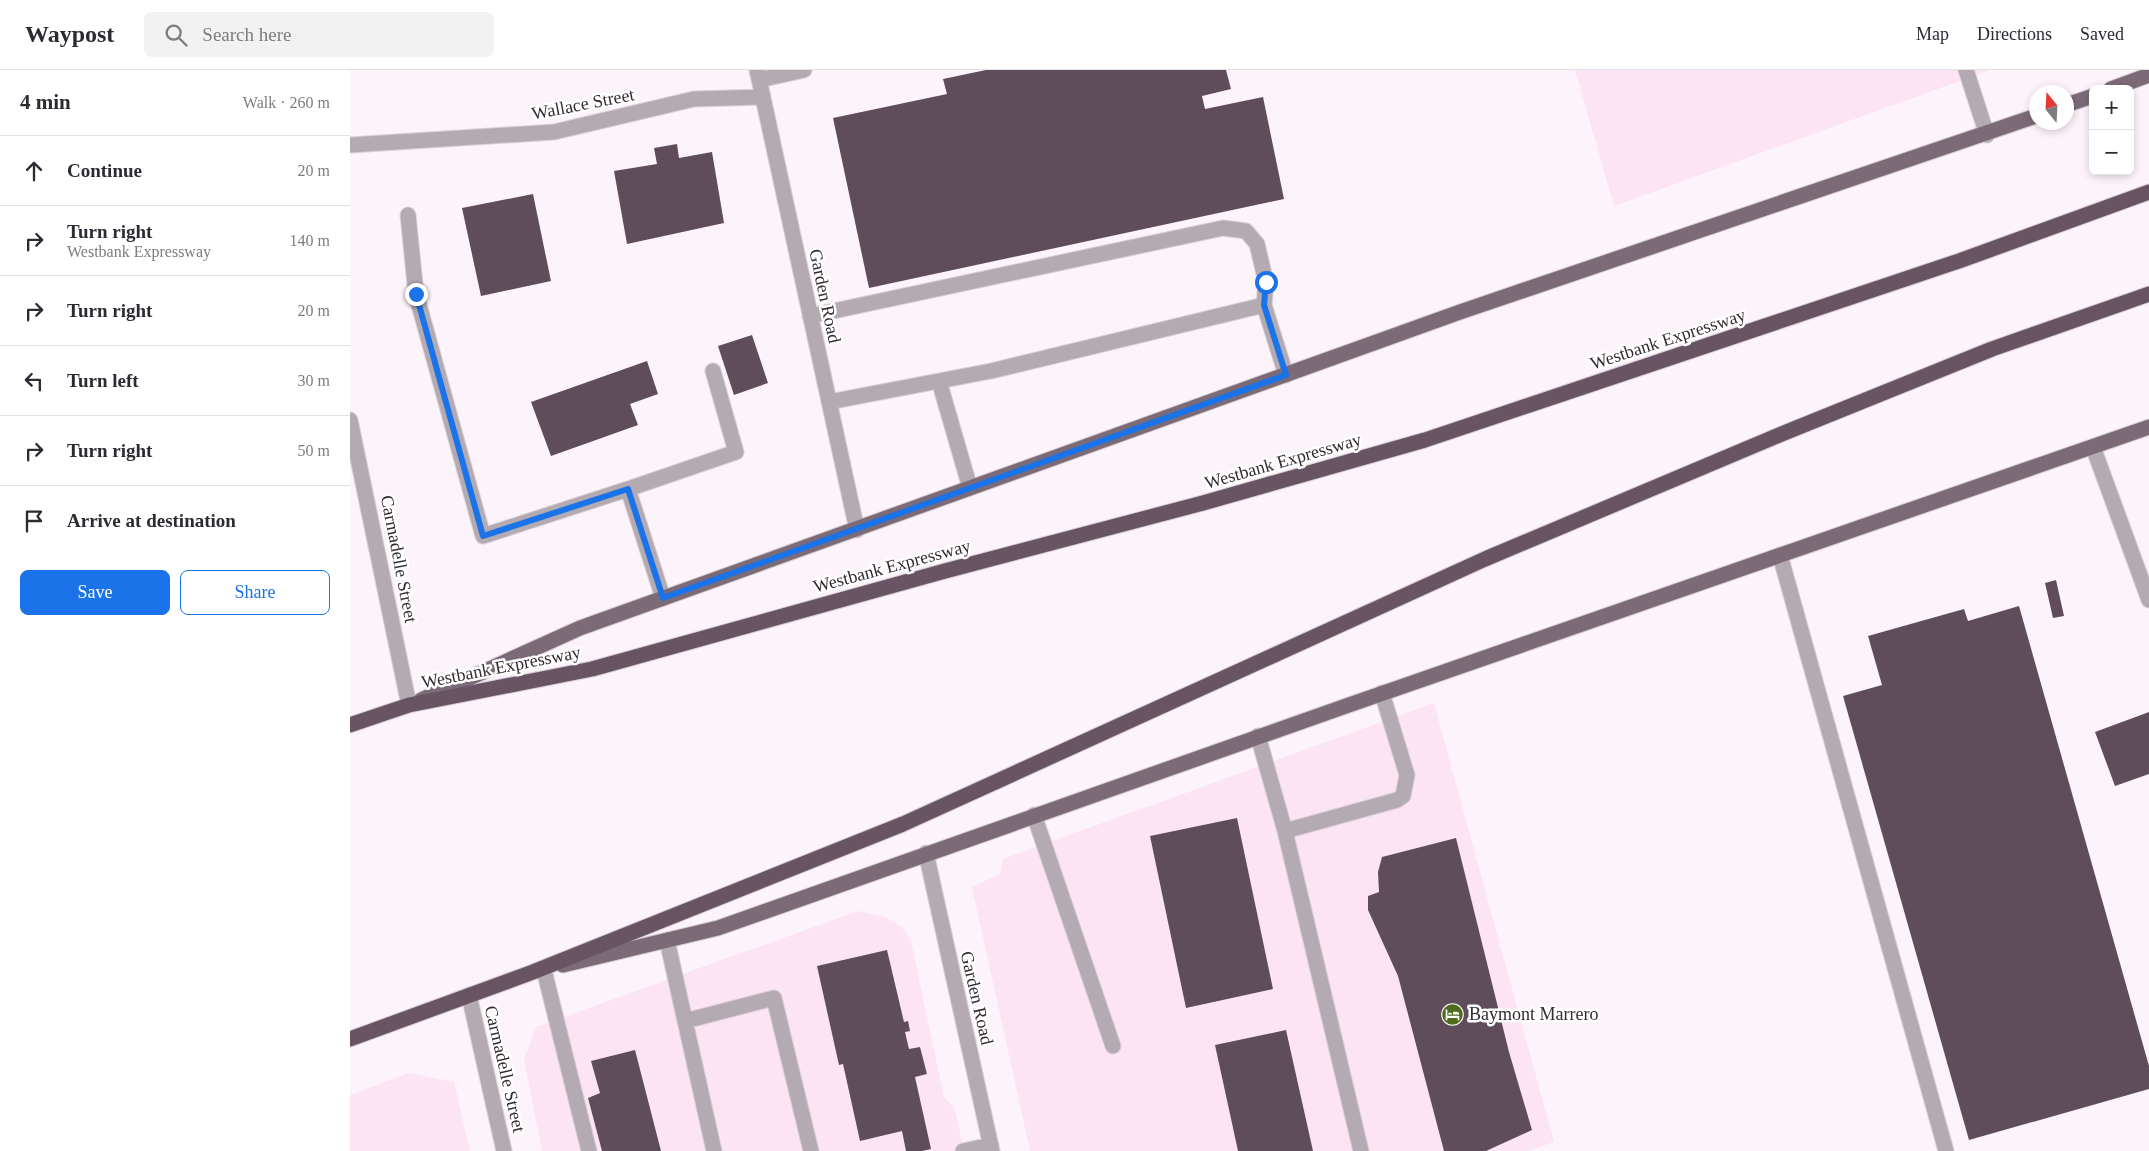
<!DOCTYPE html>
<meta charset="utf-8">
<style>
:root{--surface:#fff;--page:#f2f2f3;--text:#2b2b33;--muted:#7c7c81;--line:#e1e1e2;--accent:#1a73e8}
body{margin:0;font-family:"Times New Roman",serif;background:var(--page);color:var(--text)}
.controls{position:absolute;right:15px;top:15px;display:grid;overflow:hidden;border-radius:8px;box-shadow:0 2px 8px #0003}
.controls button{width:45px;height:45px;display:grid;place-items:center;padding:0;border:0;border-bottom:1px solid var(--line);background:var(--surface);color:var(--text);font:25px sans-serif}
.compass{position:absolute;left:1679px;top:15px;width:45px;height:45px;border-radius:50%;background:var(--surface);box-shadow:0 2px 8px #0003;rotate:342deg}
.stop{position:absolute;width:15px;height:15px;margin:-11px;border:4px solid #1a73e8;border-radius:50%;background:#fff}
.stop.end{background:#1a73e8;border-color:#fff;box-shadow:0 1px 5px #0008}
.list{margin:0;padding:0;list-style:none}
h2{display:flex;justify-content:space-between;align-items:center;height:65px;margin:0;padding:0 20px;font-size:21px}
h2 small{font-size:16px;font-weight:400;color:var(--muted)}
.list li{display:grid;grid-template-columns:32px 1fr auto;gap:15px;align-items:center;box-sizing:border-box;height:70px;padding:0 20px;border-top:1px solid var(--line)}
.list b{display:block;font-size:19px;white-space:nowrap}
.list p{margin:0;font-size:16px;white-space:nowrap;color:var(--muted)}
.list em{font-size:16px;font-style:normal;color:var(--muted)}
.actions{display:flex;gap:10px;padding:15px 20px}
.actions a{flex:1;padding:11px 0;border:1px solid var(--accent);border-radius:8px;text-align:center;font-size:18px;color:var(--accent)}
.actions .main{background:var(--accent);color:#fff}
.icon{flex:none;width:28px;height:28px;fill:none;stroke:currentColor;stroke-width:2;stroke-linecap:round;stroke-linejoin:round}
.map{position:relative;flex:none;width:1799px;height:1081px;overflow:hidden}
header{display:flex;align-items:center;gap:30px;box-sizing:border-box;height:70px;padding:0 25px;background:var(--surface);border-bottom:1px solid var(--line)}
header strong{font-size:24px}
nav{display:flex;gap:28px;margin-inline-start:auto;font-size:18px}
.search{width:350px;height:45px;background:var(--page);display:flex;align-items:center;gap:12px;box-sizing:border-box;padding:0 18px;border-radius:8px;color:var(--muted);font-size:19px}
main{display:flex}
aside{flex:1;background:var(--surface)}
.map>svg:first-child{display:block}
</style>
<header>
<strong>Waypost</strong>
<div class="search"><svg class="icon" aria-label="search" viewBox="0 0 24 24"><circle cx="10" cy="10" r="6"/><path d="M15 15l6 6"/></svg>Search here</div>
<nav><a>Map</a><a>Directions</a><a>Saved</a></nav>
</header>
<main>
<aside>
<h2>4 min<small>Walk · 260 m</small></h2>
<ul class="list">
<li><svg class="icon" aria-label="ahead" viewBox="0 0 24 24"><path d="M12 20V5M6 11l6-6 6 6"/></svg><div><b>Continue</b></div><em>20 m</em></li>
<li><svg class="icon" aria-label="right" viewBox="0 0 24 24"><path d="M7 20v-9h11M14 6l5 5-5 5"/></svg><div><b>Turn right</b><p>Westbank Expressway</p></div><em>140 m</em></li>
<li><svg class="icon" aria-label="right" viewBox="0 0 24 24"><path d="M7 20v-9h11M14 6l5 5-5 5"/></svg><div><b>Turn right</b></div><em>20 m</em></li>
<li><svg class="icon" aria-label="left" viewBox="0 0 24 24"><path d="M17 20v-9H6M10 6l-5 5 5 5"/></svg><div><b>Turn left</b></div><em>30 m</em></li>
<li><svg class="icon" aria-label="right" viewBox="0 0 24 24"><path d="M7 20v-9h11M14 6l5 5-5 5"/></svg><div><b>Turn right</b></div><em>50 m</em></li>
<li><svg class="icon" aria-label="arrive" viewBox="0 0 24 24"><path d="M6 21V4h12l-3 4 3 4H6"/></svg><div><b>Arrive at destination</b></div></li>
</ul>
<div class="actions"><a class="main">Save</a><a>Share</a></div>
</aside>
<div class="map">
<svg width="1799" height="1081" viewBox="0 0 1799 1081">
<rect width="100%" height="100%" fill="#fdf3fa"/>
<path fill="#fde4f5" d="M1225,0H1640L1264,136Z
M1084,633L1204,1072L1178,1081H680L622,817L650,804L653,789Z
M508,841L535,847L552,857L561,871L594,1027L605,1039L614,1081H192L174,990L186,957Z
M59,1003L104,1012L120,1081H0V1025Z"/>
<path fill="#604d5b" d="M636,0H876L881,19L852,26L855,39L913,27L934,129L519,218L483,48L597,24L593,9Z
M327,74L329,88L362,82L374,153L277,174L264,101L307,94L304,78Z
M183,124L201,211L131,226L112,138Z
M402,265L418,313L384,325L368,276Z
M297,291L308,324L280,334L288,355L201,386L181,332Z
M1706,510L1714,546L1703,548L1695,513Z
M1669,536L1799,996V1019L1619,1070L1493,626L1532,615L1518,566L1614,539L1618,551Z
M1799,642V704L1765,716L1745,662Z
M887,748L923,919L836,938L800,766Z
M1106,768L1159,982L1182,1060L1136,1081H1094L1048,906L1018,840V826L1029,822L1028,802L1032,787Z
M537,880L554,952L558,951L560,961L555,962L559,979L570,977L577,1004L565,1007L581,1079L572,1081H556L552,1061L510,1071L493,994L489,995L467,896Z
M936,960L963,1081H888L865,975Z
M285,980L311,1081H252L238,1028L250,1023L241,991Z"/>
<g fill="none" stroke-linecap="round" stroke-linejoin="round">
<defs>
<path id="minor" d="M407,0L507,460
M1616,0L1637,65
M409,10L454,0
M0,75L204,62L344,29L413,27
M58,145L66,224L133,466L278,419
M460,246L873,158L896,161L907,174L916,212L914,235L936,305
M589,311L620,418
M479,332L641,301L914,235
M0,350L59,635
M1743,377L1799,530
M1430,485L1596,1081
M313,528L278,419L386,382L363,301
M908,666L935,761L1011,1081
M684,745L763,976
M935,761L1047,730L1053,726L1057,705L1032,623
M576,783L642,1081
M317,870L364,1081
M194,900L239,1081
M119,925L154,1081
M335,951L424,928L461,1081
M613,1081L641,1075"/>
<path id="major" d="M1761,19L1799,5
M1716,35L1743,26
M71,630L230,558L1110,242L1686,46
M213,895L368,858L996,636L1799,357"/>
<path id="highway" d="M0,655L59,635L242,599L595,501L853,433L1075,370L1609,191L1799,122
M0,969L183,902L553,754L1135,489L1434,363L1642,279L1799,224"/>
</defs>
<use href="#minor" stroke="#d9cfd6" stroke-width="17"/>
<use href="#major" stroke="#d9cfd6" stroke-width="17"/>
<use href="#highway" stroke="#d9cfd6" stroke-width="17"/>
<use href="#minor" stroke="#b4aab1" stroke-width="15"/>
<use href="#major" stroke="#7c6b77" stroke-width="15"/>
<use href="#highway" stroke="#685462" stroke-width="15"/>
</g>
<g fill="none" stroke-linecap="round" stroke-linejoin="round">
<path stroke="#1a73e8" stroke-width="6" d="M66,224L133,466L278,419L313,528L936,305L914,235L916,212"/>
</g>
<defs>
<symbol id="hotel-disc" viewBox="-11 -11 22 22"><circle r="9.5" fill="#4f6b1d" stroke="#fff"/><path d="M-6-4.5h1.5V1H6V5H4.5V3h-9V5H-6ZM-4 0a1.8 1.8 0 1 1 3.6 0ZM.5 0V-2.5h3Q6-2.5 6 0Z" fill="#fff"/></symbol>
</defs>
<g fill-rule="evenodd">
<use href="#hotel-disc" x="1090" y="932" width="25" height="25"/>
</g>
<g text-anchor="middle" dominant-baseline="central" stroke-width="5" stroke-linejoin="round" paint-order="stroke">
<g font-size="18" fill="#342b31" stroke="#fff">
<text transform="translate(233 34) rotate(-11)">Wallace Street</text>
<text transform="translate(475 226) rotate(78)">Garden Road</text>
<text transform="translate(1318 269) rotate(-18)">Westbank Expressway</text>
<text transform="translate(933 391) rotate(-16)">Westbank Expressway</text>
<text transform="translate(49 489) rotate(79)">Carmadelle Street</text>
<text transform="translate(542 496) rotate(-15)">Westbank Expressway</text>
<text transform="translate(151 597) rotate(-11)">Westbank Expressway</text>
<text transform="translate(627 928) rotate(77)">Garden Road</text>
<text transform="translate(155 999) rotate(77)">Carmadelle Street</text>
</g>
<g font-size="18" fill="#342b31" stroke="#fff" text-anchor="start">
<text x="1119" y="944">Baymont Marrero</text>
</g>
</g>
</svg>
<div class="controls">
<button>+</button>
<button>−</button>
</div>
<svg class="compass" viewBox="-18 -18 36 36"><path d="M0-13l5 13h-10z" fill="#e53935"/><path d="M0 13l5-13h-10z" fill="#7c7c81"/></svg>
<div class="stop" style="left:916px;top:212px"></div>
<div class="stop end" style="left:66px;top:224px"></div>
</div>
</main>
